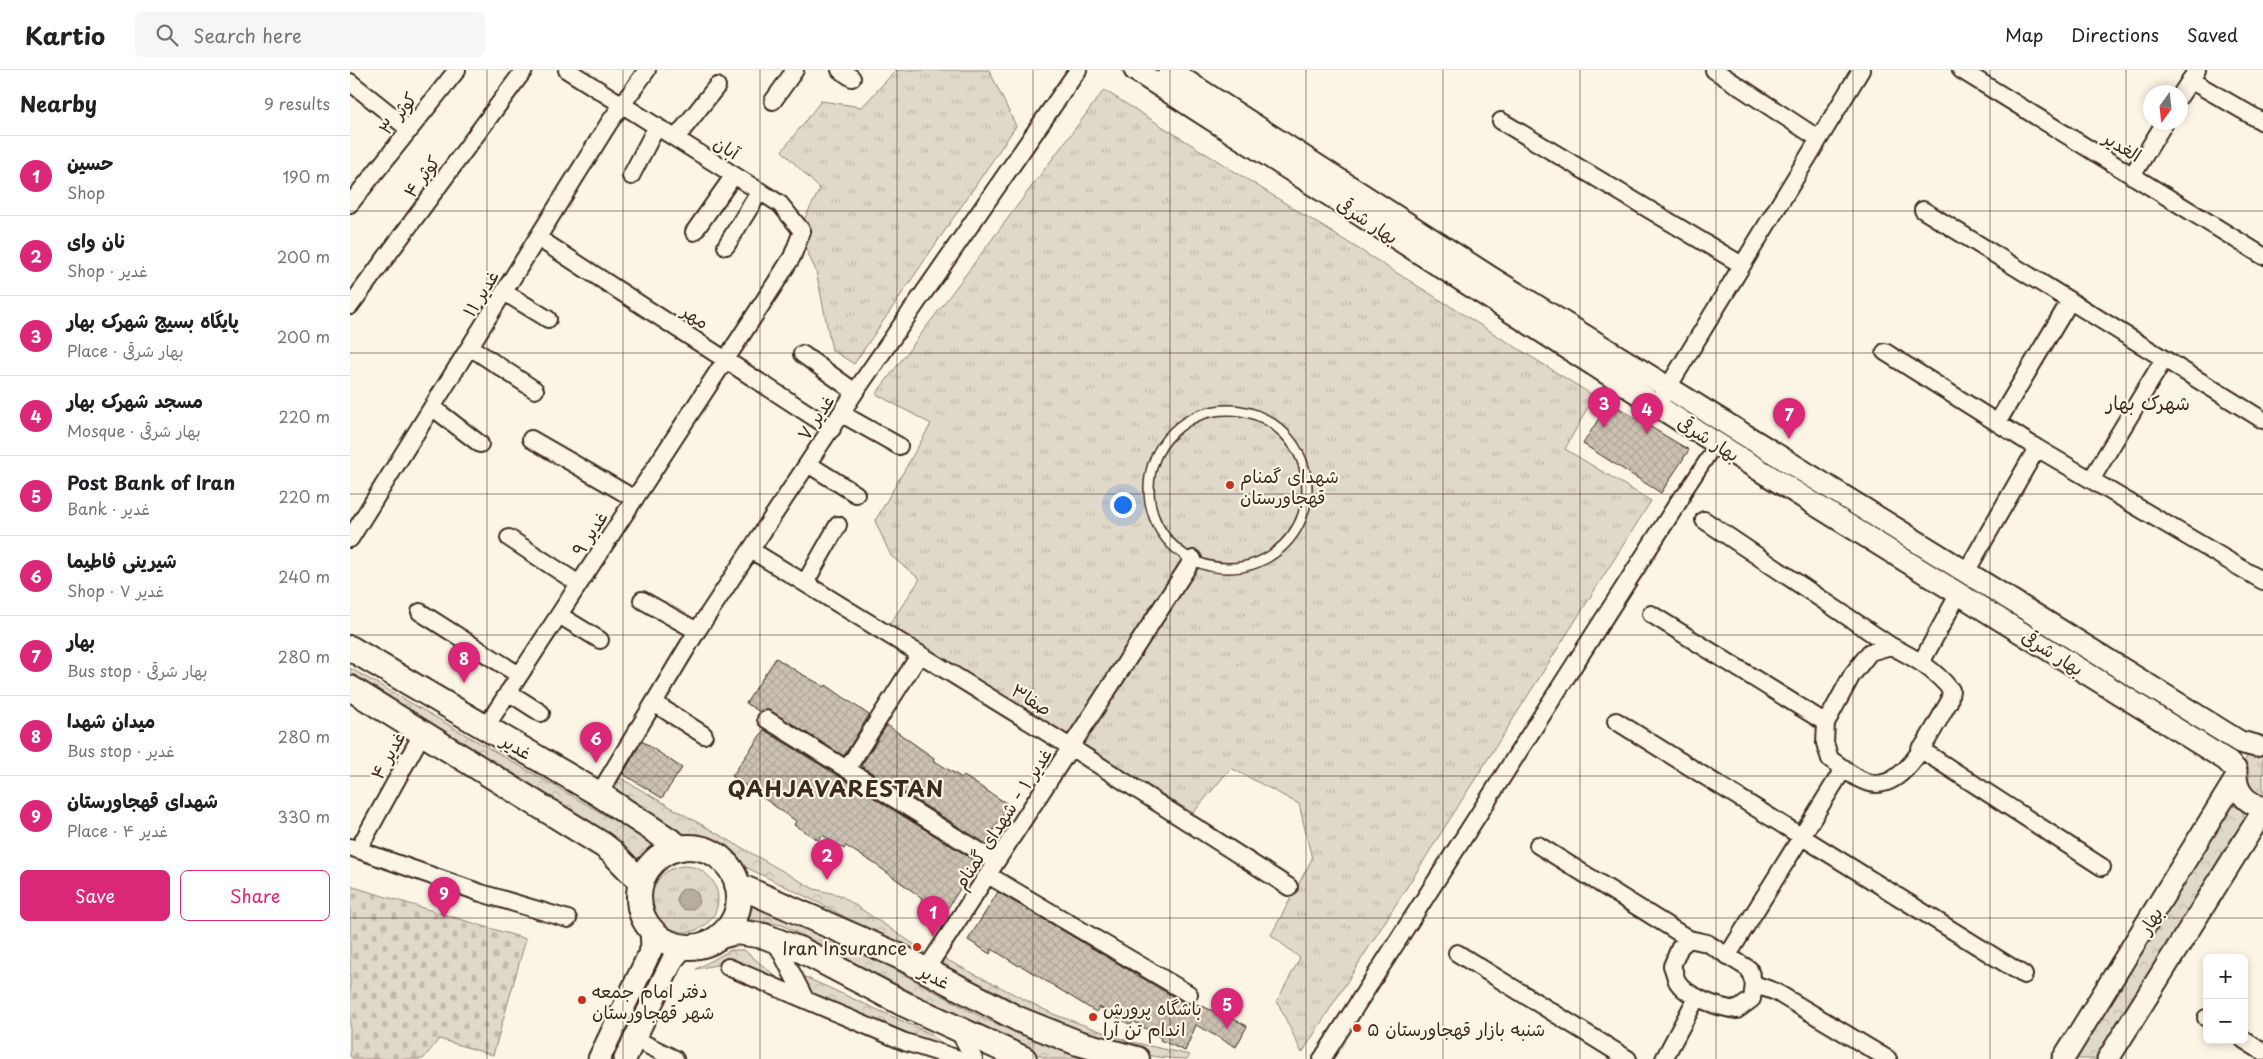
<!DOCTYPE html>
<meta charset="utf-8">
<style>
:root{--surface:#fff;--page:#f6f6f6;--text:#202124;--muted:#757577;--line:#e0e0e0;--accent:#db2777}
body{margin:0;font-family:"Playpen Sans","Playpen Sans Arabic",sans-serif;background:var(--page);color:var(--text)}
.controls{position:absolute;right:15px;bottom:15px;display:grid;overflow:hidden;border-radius:8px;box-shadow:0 2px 8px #0003}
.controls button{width:45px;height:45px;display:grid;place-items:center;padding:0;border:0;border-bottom:1px solid var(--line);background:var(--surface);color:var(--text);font:25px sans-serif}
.compass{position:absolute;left:1793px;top:15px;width:45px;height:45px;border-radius:50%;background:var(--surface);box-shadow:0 2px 8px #0003;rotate:195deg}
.you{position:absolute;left:772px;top:434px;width:18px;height:18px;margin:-12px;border:4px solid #fff;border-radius:50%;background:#1a73e8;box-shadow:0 0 0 8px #1a73e833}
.badge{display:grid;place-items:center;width:32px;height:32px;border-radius:50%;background:var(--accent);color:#fff;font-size:16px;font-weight:700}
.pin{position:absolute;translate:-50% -41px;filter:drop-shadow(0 1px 2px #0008)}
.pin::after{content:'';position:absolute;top:26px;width:18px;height:15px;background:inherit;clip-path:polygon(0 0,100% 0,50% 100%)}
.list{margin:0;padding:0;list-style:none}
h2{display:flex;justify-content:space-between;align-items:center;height:65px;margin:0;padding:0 20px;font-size:21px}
h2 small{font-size:16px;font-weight:400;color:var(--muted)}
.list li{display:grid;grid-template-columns:32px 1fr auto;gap:15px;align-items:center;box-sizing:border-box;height:80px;padding:0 20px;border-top:1px solid var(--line)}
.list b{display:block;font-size:19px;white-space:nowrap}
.list p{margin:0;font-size:16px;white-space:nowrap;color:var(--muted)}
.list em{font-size:16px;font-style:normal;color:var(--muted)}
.actions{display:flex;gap:10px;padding:15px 20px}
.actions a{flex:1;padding:11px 0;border:1px solid var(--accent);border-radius:8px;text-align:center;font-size:18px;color:var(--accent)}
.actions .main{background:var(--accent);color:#fff}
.icon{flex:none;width:28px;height:28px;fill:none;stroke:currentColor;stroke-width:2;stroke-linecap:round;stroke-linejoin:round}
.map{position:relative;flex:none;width:1913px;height:989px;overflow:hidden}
header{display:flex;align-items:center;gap:30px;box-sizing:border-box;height:70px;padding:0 25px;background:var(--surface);border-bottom:1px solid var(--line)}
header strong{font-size:24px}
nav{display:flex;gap:28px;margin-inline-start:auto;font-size:18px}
.search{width:350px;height:45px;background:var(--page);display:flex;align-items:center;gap:12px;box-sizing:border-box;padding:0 18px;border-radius:8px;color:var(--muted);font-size:19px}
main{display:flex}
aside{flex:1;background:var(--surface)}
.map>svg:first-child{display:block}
</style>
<header>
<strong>Kartio</strong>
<div class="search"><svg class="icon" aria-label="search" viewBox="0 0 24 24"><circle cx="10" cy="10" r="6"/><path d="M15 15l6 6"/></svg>Search here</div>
<nav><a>Map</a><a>Directions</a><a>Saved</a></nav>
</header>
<main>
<aside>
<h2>Nearby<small>9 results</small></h2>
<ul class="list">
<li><span class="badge">1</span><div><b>حسین</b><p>Shop</p></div><em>190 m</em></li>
<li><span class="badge">2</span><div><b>نان وای</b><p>Shop · غدیر</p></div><em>200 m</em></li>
<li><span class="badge">3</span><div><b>پایگاه بسیج شهرک بهار</b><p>Place · بهار شرقی</p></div><em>200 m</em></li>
<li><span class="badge">4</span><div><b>مسجد شهرک بهار</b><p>Mosque · بهار شرقی</p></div><em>220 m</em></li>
<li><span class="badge">5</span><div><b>Post Bank of Iran</b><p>Bank · غدیر</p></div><em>220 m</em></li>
<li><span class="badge">6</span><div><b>شیرینی فاطیما</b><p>Shop · غدیر ۷</p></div><em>240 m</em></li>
<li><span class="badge">7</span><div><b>بهار</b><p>Bus stop · بهار شرقی</p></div><em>280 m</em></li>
<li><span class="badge">8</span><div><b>میدان شهدا</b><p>Bus stop · غدیر</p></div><em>280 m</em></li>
<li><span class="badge">9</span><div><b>شهدای قهجاورستان</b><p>Place · غدیر ۴</p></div><em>330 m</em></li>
</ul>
<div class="actions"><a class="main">Save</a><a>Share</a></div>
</aside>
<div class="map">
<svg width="1913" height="989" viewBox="0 0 1913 989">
<defs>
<pattern id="grass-tufts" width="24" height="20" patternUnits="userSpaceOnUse" patternTransform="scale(1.25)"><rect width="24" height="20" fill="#e0d8c8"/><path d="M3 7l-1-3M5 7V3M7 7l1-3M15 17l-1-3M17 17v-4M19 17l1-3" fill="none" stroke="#c1baab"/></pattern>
<pattern id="forest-crowns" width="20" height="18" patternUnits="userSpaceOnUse" patternTransform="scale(1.25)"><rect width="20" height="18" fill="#e0d8c8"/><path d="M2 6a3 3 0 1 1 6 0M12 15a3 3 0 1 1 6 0" fill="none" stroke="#c1baab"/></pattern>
<pattern id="cemetery-stones" width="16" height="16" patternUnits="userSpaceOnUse" patternTransform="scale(1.25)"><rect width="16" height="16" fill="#e0d8c8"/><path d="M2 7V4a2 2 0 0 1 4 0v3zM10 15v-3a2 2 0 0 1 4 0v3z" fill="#c1baab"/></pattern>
<pattern id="building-cross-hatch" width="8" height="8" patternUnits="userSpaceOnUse" patternTransform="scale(1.25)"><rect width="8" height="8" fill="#ccc2b3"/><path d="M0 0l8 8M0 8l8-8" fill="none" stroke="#b0a79a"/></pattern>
</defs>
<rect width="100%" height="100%" fill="#fcf5e5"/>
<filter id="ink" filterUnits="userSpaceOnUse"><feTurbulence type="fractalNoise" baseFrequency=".02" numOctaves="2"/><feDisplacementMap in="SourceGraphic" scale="10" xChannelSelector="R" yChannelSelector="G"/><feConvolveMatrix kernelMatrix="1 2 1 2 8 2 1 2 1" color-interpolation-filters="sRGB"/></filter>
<g filter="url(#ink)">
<path fill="url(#grass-tufts)" stroke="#8e8173" d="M546,0H639L666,56L504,294L482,280L466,201L448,161L470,119L432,81L471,31L512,37Z
M754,20L1244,326L1215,379L1301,431L952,983L927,931L950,888L921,865L962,789L949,734L881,698L843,743L539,555L570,509L541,486L525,451L581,354L526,324Z
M1913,678V734L1906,733L1889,700L1898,685Z
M302 829a33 33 0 1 1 66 0a33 33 0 1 1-66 0Z"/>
<path fill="url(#forest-crowns)" stroke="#8e8173" d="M0,598L300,771L306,779L286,793L0,614Z
M270,708L464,819L490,825L574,881L571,888L469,833L375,787L262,725Z
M1877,734L1887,737L1893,742L1895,752L1751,989H1717Z
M394,821L458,852L637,950L716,983L737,989H698L666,976L432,855L390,848Z
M381,880H394L429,909L425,912L377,893L346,899Z
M593,888L703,944L778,971L840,985L837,989C754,989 663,934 590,898Z
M446,903L579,963L594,975L560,968L465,929Z"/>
<path fill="url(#cemetery-stones)" stroke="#8e8173" d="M0,816L176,869L143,985L89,969L73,989H4L0,986Z"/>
<path fill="#b7ad9e" stroke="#85796b" d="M327 829a11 11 0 1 1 22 0a11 11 0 1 1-22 0Z"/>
<path fill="url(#building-cross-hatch)" stroke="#3b2a1e" d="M1259,332L1339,380L1311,423L1233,374Z
M426,588L448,602L475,617L476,615L519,645L494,686L421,641L416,639L410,642L396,633Z
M537,655L584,688L583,690L612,708L614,706L659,735L635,773L511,696Z
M414,660L624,790L622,794L625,795L594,844L571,830L572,828L525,794L496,776L494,779L472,765L468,770L444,755L446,751L382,706Z
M292,671L332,698L312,728L273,704Z
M648,822L834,933H844L866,942L867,940L897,956L886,977L846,955L835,981L810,970L811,968L783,951L781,955L749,937L746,942L670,895L669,896L642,879L640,884L618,870Z"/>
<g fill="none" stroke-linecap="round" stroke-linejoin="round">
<defs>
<path id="service" d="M799 419a79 79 0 1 1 158 0a79 79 0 1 1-158 0Z"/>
<path id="pedestrian" d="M1331,428L1367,373"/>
<path id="minor" d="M490,0L502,8
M1364,0L1469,69
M1611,0L1913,186
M1840,10L1913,52
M0,12L60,60
M1830,26L1847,0
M423,31L445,0
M1151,51L1392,195
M326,68L367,16
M281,106L307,56
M1782,106L1815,52
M0,134L107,0
M1573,140L1913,350
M344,162L384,105
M188,168L482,359
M376,176L410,121
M154,222L198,249
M0,236L174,0
M120,277L185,320
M1535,282L1687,378L1616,502
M452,284L505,322
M1312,327L1511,0
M82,337L130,374
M492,344L549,376
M1647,353L1720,231
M181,369L285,429
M1687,378L1913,511
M458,394L506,424
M1741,410L1814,289
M1354,450L1541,576
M159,468L229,514
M0,469L259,53L297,0
M401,480L722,678L939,817
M455,513L488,455
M292,530L347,561
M70,542L169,605
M1301,544L1476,653
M209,545L250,570
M1541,576C1565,588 1584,599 1601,620L1599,632C1583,658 1556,722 1520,713C1506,710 1491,696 1480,689L1475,673L1476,653L1502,605L1520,582Z
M1572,591L1609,523
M158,622L191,643
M304,633L354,665
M416,649L646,792
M1266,651L1674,905
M135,658L425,214L442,187L452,161L430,134L217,0
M1570,679L1752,797
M497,699L570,584
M249,724L347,561L505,322L728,0
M1188,775L1339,869
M0,777L131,823L218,849
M8,780L73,662
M638,805L839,924
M1339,869L1357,873L1399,899L1404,914L1402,929L1387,940C1370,938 1336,927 1327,911C1325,906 1324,900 1322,896L1330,877Z
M425,870L455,929
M1107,883L1278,989
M1378,885L1494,698
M378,897L555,972L609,989
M575,901L843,489
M1404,914L1426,922L1538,989
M1856,948H1857
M607,958L624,989
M285,969L325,989
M1894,970L1913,982
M972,989L1331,428
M1314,989L1347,927"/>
<path id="tertiary" d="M785,0L1334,353L1876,690L1886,700
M819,0L1140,207L1890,672L1906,676
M1886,700C1885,720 1894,732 1913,738
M249,989L302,878L301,860
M275,989L323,889L333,877
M1713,989L1885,710
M1758,989L1913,741"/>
<path id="secondary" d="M0,578L249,724L331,778
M0,618L253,775L262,782L291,812
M289 827a50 50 0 1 1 100 0a50 50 0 1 1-100 0Z
M387,815L549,886L668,949L728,973L787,989
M371,866L386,862L414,866L451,880L554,934L674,989"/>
</defs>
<use href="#service" stroke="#3b2a1e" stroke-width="12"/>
<use href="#pedestrian" stroke="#3b2a1e" stroke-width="16"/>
<use href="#minor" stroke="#3b2a1e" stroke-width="20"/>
<use href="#tertiary" stroke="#3b2a1e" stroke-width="25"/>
<use href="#secondary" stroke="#3b2a1e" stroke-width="28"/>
<use href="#service" stroke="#fcf5e5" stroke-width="9"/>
<use href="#pedestrian" stroke="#fcf5e5" stroke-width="12"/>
<use href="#minor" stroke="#fcf5e5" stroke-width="16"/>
<use href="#tertiary" stroke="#fcf5e5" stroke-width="21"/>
<use href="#secondary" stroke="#fcf5e5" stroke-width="24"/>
</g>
</g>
<path fill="none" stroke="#3b2a1e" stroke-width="1" stroke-opacity="0.55" d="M137,0V989M273,0V989M410,0V989M547,0V989M683,0V989M820,0V989M956,0V989M1093,0V989M1230,0V989M1366,0V989M1503,0V989M1640,0V989M1776,0V989M0,141H1913M0,283H1913M0,424H1913M0,565H1913M0,706H1913M0,848H1913"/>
<g fill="#c8321e" stroke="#fcf5e5" stroke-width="2">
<circle cx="880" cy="415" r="5"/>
<circle cx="567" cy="877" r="5"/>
<circle cx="232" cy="930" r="5"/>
<circle cx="743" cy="947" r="5"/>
<circle cx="1007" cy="958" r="5"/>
</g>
<g text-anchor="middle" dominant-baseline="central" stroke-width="4.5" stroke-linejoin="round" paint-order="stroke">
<g font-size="18" fill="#3b2a1e" stroke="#fcf5e5">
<text transform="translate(47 43) rotate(-51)">کوثر ۳</text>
<text transform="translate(1773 76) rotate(32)">الغدیر</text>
<text transform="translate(377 77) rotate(32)">آبان</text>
<text transform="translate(71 106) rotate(-53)">کوثر ۴</text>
<text transform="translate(1018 150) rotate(33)">بهار شرقی</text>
<text transform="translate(130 223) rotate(-58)">غدیر ۱۱</text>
<text transform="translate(346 246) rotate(33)">مهر</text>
<text transform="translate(465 347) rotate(-56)">غدیر ۷</text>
<text transform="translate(1359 368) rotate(32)">بهار شرقی</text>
<text transform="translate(239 463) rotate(-57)">غدیر ۹</text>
<text transform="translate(1703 582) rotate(32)">بهار شرقی</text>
<text transform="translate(682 629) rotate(32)">صفا۳</text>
<text transform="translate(167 676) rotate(31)">غدیر</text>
<text transform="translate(37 685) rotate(-61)">غدیر ۴</text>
<text transform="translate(652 748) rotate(-57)">غدیر ۱ - شهدای گمنام</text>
<text transform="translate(1800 850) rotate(-58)">بهار</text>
<text transform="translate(585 906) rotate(28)">غدیر</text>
</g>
<g font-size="18" fill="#3b2a1e" stroke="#fcf5e5" text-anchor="start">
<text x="890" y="405">شهدای گمنام<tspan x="890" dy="21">قهجاورستان</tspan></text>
<text x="557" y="877" text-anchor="end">Iran Insurance</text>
<text x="242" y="920">دفتر امام جمعه<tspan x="242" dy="21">شهر قهجاورستان</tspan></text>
<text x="753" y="937">باشگاه پرورش<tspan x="753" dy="21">اندام تن آرا</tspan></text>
<text x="1017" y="958">۵ شنبه بازار قهجاورستان</text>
</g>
<g font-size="19" fill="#3b2a1e" stroke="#fcf5e5">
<text x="1798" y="332">شهرک بهار</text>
</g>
<g font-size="22" font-weight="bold" letter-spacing="1" fill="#3b2a1e" stroke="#fcf5e5">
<text x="486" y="717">QAHJAVARESTAN</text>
</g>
</g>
</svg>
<div class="controls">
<button>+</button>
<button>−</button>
</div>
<svg class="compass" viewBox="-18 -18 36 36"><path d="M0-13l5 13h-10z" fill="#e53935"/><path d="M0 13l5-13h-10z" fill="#757577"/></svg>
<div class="you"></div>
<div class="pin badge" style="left:583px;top:867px">1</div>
<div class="pin badge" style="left:477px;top:810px">2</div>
<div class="pin badge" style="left:1254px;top:358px">3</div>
<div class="pin badge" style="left:1297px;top:364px">4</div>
<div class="pin badge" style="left:877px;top:959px">5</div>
<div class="pin badge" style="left:246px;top:693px">6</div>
<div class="pin badge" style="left:1439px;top:369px">7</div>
<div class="pin badge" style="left:114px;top:613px">8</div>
<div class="pin badge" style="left:94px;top:848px">9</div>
</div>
</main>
